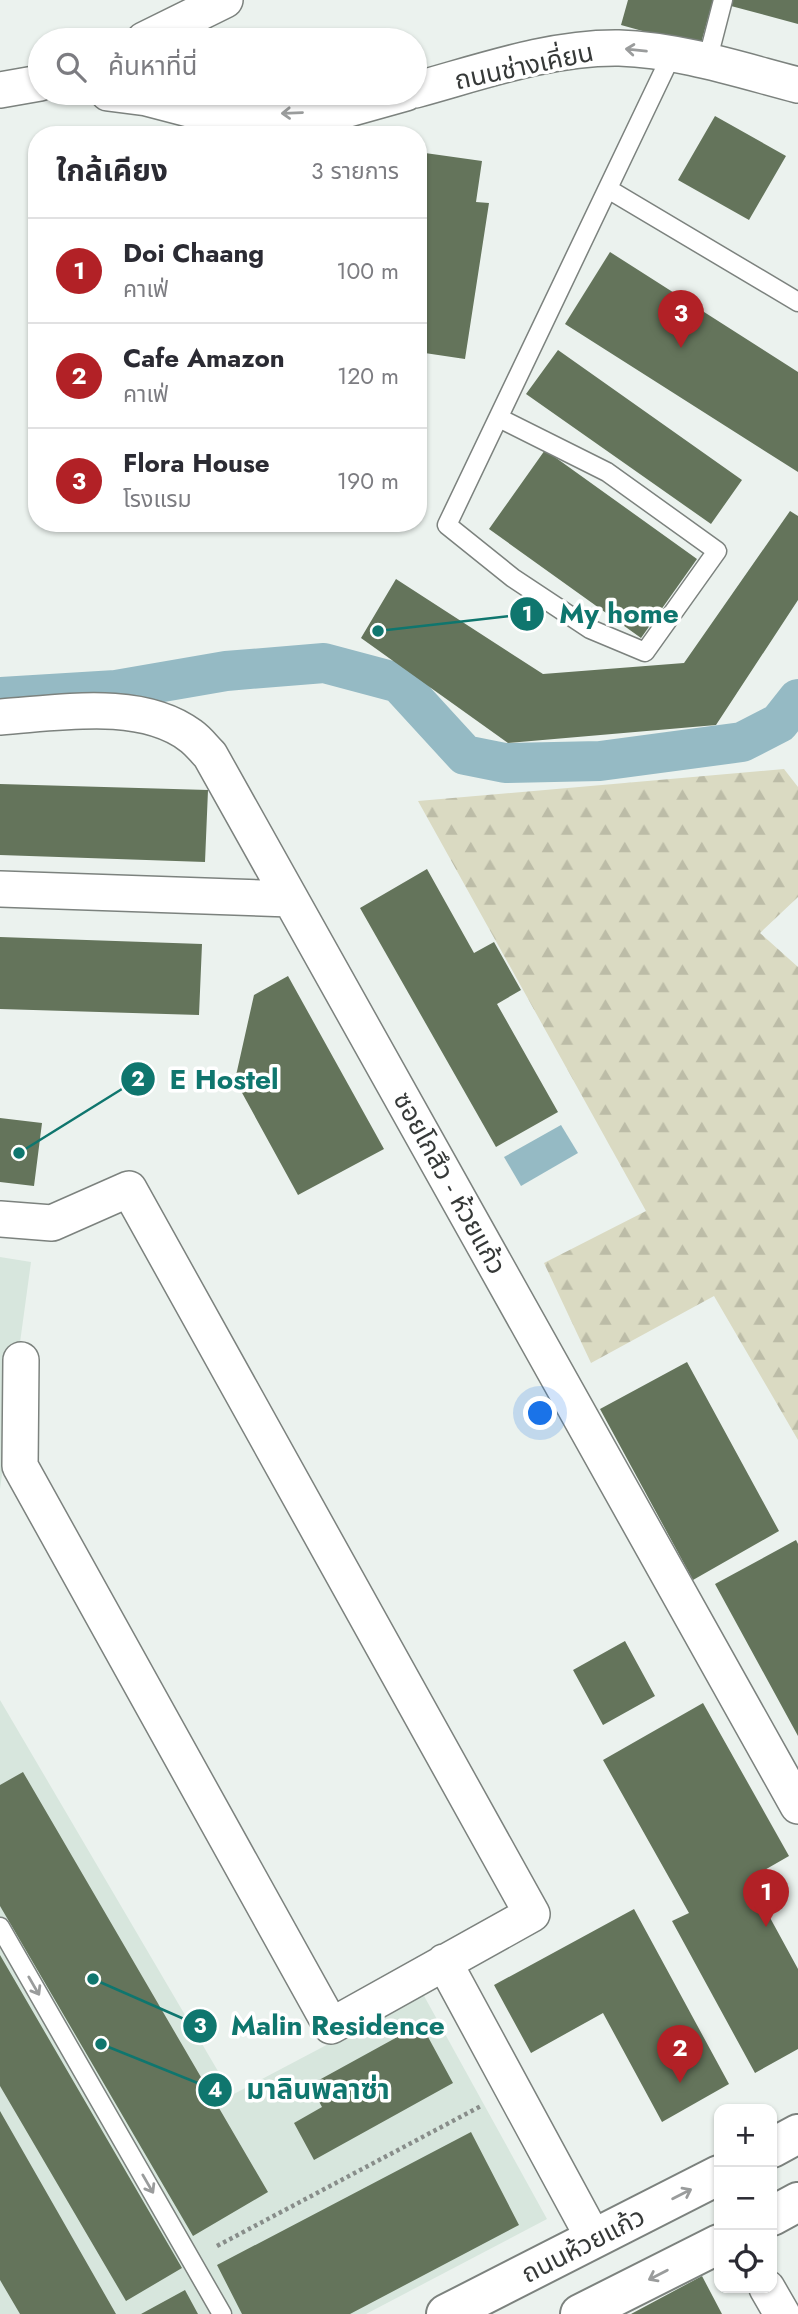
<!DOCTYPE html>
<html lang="th">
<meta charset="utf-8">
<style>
:root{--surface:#fff;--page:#f7f7f7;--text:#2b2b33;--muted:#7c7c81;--line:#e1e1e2;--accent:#b22126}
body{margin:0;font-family:Jost,"Noto Sans Thai",sans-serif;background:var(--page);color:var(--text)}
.controls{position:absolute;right:21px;bottom:21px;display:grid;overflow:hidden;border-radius:14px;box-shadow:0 2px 5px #0004}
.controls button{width:63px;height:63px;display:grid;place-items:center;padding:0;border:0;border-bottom:2px solid var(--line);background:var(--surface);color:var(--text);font:35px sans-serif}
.you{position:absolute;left:541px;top:1414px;width:24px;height:24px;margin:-18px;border:5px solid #fff;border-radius:50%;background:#1a73e8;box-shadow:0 0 0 10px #1a73e833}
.badge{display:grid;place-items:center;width:46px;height:46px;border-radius:50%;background:var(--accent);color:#fff;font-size:23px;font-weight:700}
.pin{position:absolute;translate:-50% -58px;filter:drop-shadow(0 2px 4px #0008)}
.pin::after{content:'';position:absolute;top:37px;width:24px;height:21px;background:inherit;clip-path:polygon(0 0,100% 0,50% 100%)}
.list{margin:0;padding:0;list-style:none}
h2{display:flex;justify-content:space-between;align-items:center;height:91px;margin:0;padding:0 28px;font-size:30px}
h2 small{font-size:23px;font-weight:400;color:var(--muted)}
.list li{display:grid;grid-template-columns:46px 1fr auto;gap:21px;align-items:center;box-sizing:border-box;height:105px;padding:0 28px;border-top:2px solid var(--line)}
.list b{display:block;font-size:26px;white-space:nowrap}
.list p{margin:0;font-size:23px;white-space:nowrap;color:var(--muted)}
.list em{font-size:23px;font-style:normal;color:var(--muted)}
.icon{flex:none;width:38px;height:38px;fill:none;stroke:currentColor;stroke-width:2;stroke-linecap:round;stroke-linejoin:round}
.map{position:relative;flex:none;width:798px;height:2314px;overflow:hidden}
.search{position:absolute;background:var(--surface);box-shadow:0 2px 5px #0004;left:28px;top:28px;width:399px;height:77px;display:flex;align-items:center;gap:18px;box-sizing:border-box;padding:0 24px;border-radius:38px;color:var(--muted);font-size:26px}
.panel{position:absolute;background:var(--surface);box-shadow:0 2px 5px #0004;left:28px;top:126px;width:399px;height:406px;border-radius:28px}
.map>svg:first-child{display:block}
</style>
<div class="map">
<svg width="798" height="2314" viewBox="0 0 798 2314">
<defs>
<pattern id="forest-firs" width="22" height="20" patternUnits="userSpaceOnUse" patternTransform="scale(1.75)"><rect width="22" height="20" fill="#dadac2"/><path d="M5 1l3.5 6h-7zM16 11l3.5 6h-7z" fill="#bcbca7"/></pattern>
</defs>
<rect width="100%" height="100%" fill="#ebf2ee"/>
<path fill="#d7e6dd" d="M0,1257L31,1262L0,1489Z
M0,1700L232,2095L423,1994L547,2219L366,2314H0Z"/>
<path fill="url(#forest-firs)" d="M784,769L798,787V897L760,933L798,967V1440L714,1296L591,1363L544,1263L646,1211L418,801Z"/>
<path fill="#95bac4" d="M561,1125L578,1153L521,1186L504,1157Z"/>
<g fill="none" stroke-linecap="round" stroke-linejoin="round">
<path stroke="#95bac4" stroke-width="40" d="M0,697L116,690L226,671L324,663L399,683L465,755L505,763L600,761L742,742L779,723L798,699"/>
</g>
<path fill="#64745b" d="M628,0H713L700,47L621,25Z
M732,0H798V24L731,6Z
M237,93H262V94L238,98Z
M715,116L786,156L749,220L678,180Z
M418,152L482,161L476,202L489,203L465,359L418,352Z
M610,252L798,372V472L565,324Z
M558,350L742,480L711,524L526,394Z
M545,450L697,559L641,638L489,529Z
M790,511L798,516V600L716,725L508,743L361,638L396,579L543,674L684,663Z
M0,784L208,790L205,862L0,855Z
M427,869L474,953L494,942L521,990L497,1004L558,1112L496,1147L360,908Z
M0,937L202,944L199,1015L0,1009Z
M288,976L384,1149L298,1195L235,1080L254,995Z
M0,1118L42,1123L34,1186L0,1182Z
M687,1362L779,1531L693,1580L600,1409Z
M796,1540L798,1544V1736L715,1584Z
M625,1641L655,1696L603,1725L573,1670Z
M703,1703L789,1856L749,1879L798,1969V2049L755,2073L672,1921L689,1913L603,1760Z
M23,1772L268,2192L193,2236L0,1906V1785Z
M634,1909L729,2084L662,2122L603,2013L531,2053L494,1985Z
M0,1955L182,2268L126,2301L0,2086Z
M421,2024L453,2083L314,2160L294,2123L322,2107L310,2085Z
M0,2111L116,2314H20L0,2280Z
M471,2132L519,2225L350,2314H242L217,2265Z
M702,2276L722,2314H631Z
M185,2290L198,2314H141Z"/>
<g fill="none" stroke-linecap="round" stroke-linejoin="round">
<defs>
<path id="lane" d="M707,62L723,0
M608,189L798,302
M499,418L607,472L717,551L645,652L590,629L513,578L447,525L672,54
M0,1927L222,2314"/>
<path id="street" d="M144,40L225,0
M0,90L40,83
M415,90C481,72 550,47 619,48C680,50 740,70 798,85
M108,93L147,98L216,116L338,112L406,93
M0,717C59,713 141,698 191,736C198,741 204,749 210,755L798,1806
M0,889L290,899
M0,1219L52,1223L129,1189L532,1914L331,2026L20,1466L21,1360
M444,1962L594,2239
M767,2288L782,2314"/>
<path id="secondary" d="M772,2148L798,2134
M772,2216L798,2202
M446,2314L719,2175
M580,2314L719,2244"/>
</defs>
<use href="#lane" stroke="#7c827e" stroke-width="21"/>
<use href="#street" stroke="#7c827e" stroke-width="38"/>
<use href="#secondary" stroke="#7c827e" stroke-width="42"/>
<path stroke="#888d8a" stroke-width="4.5" stroke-dasharray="3.5 3.5" stroke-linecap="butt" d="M217,2246L481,2106"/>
<use href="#lane" stroke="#fff" stroke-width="18"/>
<use href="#street" stroke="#fff" stroke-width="35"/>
<use href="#secondary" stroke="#fff" stroke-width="38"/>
</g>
<defs><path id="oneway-shaft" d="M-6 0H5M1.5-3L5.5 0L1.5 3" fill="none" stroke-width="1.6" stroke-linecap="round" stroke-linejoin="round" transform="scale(1.75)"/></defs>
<g stroke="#9a9c9c">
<use href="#oneway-shaft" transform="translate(636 50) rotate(-174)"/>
<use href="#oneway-shaft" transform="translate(292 113) rotate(178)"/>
<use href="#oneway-shaft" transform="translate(34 1986) rotate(60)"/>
<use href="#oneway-shaft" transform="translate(148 2184) rotate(60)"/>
<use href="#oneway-shaft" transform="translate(682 2194) rotate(-27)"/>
<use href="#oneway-shaft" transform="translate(658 2275) rotate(153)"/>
</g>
<g text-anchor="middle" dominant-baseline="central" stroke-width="7" stroke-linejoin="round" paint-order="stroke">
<g font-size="26" fill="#363938" stroke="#fff">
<text transform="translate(524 66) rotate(-12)">ถนนช่างเคี่ยน</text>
<text transform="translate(450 1183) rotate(61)">ซอยโกสึว - ห้วยแก้ว</text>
<text transform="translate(583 2245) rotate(-27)">ถนนห้วยแก้ว</text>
</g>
</g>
<path fill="none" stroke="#0f766e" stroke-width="2.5" d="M378 631L527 614M19 1153L138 1079M93 1979L200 2026M101 2044L215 2090"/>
<g fill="#0f766e" stroke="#fff" stroke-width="2.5">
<circle cx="378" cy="631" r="7"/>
<circle cx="19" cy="1153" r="7"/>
<circle cx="93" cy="1979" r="7"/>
<circle cx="101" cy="2044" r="7"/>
<circle cx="527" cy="614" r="18"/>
<circle cx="138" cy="1079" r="18"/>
<circle cx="200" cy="2026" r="18"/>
<circle cx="215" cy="2090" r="18"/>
</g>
<g font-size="21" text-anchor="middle" font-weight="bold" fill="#fff">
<text x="527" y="621">1</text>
<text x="138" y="1086">2</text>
<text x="200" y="2033">3</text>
<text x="215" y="2097">4</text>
</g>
<g font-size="28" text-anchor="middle" font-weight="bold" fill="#0f766e" stroke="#fff" stroke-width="7" stroke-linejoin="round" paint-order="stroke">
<text x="619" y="623">My home</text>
<text x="224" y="1089">E Hostel</text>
<text x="338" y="2035">Malin Residence</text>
<text x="318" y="2099">มาลินพลาซ่า</text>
</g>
</svg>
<div class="controls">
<button>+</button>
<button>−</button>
<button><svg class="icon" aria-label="locate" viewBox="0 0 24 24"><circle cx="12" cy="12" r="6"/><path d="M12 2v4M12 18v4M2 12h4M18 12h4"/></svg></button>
</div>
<div class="you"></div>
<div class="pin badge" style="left:766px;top:1927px">1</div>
<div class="pin badge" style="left:680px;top:2083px">2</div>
<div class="pin badge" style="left:681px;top:348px">3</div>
<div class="search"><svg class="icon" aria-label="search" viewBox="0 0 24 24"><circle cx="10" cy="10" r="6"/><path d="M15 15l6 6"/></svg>ค้นหาที่นี่</div>
<section class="panel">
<h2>ใกล้เคียง<small>3 รายการ</small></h2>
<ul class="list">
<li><span class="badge">1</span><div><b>Doi Chaang</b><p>คาเฟ่</p></div><em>100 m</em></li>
<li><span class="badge">2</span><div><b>Cafe Amazon</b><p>คาเฟ่</p></div><em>120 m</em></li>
<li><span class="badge">3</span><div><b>Flora House</b><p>โรงแรม</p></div><em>190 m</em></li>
</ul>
</section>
</div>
